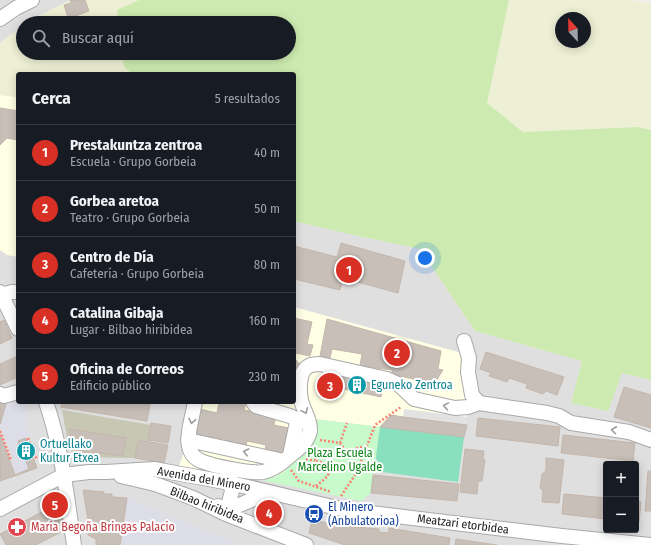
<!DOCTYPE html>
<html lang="es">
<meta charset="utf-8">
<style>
:root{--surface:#171b24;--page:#242831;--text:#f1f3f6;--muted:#9ea1a6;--line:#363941;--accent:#d93025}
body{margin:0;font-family:"Fira Sans Condensed",sans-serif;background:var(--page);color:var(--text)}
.controls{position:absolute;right:12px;bottom:12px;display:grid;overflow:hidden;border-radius:4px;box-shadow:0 2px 10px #0003}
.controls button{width:36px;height:36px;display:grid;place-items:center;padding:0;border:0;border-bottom:1px solid var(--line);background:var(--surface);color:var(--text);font:20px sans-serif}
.compass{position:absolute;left:555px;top:12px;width:36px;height:36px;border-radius:50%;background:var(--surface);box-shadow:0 2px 10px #0003;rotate:338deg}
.you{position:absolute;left:425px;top:258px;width:14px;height:14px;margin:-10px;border:3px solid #fff;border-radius:50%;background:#1a73e8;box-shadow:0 0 0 6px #1a73e833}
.badge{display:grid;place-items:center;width:26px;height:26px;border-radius:50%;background:var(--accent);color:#fff;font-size:13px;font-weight:700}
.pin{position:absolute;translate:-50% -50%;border:2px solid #fff;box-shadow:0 1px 4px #0006}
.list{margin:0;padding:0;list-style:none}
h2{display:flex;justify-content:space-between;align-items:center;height:52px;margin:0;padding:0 16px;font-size:17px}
h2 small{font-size:13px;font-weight:400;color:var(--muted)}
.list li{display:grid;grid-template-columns:26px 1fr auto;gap:12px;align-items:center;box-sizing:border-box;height:56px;padding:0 16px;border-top:1px solid var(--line)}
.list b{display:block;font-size:15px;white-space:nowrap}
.list p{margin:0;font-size:13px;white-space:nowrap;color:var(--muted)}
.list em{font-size:13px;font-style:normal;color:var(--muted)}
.icon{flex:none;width:22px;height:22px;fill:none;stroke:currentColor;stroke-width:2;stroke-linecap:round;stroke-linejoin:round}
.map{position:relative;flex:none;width:651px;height:545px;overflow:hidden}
.search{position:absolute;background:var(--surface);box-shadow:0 2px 10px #0003;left:16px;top:16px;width:280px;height:44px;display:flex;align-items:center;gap:10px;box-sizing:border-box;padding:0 14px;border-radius:22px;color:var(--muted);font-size:15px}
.panel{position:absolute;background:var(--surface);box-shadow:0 2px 10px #0003;left:16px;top:72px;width:280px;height:332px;border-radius:4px}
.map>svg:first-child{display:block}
</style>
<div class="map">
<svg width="651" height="545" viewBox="0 0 651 545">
<rect width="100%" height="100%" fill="#f2efe9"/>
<path fill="#e0dfdf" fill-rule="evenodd" d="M0,0H71L23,23V25L0,43Z
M0,95L18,97V402H294V221L349,234L420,249L475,331L582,361L572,404L622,372L651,380V545H0ZM606,464H636V530H606Z"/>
<path fill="#ffffe5" d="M0,95L18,97V257L7,255L0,250Z
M294,307L462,353L467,395V425L391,415L380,427L314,419L302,452L285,471L275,477L262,478L178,469L188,440L193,402H294Z"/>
<path fill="#c7c7b4" d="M62,410L151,425L148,441L138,440L135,458L77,457L72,452L68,444Z"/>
<path fill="#eef0d5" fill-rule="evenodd" d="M71,0H139L117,10L118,23H25Z
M509,0H630L651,4V130L638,127L523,132L487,103ZM561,18H585V42H561Z
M23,25V53H122L124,67L133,74H18V97L0,95V43Z"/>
<path fill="#cdebb0" d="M139,0H509L487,103L523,132L638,127L651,130V380L622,373L608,411L571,403L582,361L475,331L420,249L349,234L294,221V74H133L124,67L122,53H289V23H118L117,10Z
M266,504L282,506L277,527C269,523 258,521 255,512C257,505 260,504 266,504Z"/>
<path fill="#c8facc" d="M313,419L380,427L371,493L361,501L242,476L262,478L275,477L285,471L302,452Z"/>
<path fill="#88e0be" d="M380,427L464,437L458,482L374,471Z"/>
<path fill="#e2e2e2" d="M404,409L468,417L467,425L403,417Z"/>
<path fill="#dddde8" d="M7,401L28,403L27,427L31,437L18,441L29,469L15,475L10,460L13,459L0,426Z
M127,498L240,545H121Z"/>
<path fill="#c7bfb8" stroke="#c4b6ab" d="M70,0H85L89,11L76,16L77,18L69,21L64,5L71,3Z
M0,108L18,111V140L7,138L0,145Z
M341,243L405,261L398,293L343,278L340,290L294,279V246L337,257Z
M294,318L312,322L307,344L313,345L310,356L296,353L295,359L297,361L300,366L294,378Z
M327,319L441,351L438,369L443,370L434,384L392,374V370L360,366L362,354L332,349L330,358L320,356Z
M4,320L12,338L0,344V322Z
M486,352L564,377L557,395L546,391L543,394L526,388L527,384L509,378L507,382L489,376L491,373L480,369Z
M18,356V377L0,385V364Z
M332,373L383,384L381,397L330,386Z
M624,387L651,395V428L614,417Z
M0,400L7,401L0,424Z
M62,402H138L150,404L147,421L61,407Z
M219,402H246L244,410L276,416L274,425L289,428L284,454L265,450L266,445L247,441L246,447L225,443L224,439L195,434L200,409L217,413Z
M391,415L403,417L467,425L464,437L380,427Z
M478,418L560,427L558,446L476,436Z
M151,423L171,426L168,443L148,440Z
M69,429L126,438L123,456L99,453L79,454L73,449Z
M0,434L15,475L29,469L18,441L26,438L37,468L0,481Z
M563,435L635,443L633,461L561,453Z
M138,440L168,445L164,463L135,458Z
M465,449L484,451L483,459L485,460L482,481H478L477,494L460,492Z
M546,458L564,460L559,503L542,502L543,491L540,488L542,474L546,471Z
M648,471H651V511H645Z
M373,475L459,484L457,501L371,493Z
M83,490L104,492V494H112V497L127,498L120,545H96V539L88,535L89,526Z
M564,494L606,498V519L562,514Z
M636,501L641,502L639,522H636Z
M55,505L67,529L36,545H6L0,534Z
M312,520L345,526L379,529V532L388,533L389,528L450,538L449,545H345L309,533Z
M456,539L497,545H455Z"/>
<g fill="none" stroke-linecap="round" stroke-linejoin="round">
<defs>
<path id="minor" d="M0,19L16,8L32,0
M0,292L18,329
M2,295L12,292H18
M464,341L469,358L468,372L472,395L479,403
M0,394L4,396L18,392
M46,402C62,449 67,497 74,545
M195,402C193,415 185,438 190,450C192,455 196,459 201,461C212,466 252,474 263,472C271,470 279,465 285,460C294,452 307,445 310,431C311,420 303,410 301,400C299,391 299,374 306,368C310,364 315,364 320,364L387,379L398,384L414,399L455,408L468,407L479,403L547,413L559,416L571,423L629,432L651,440
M253,402L256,406L290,416L294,418L297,422L290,455
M188,440L284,461
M121,476L155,484L193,498L226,514L306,545
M218,506C230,512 242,503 254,499C260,497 266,496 272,495
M0,509L64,475L89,472H106L154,469L230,483L346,510L562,536L650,545
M226,514L232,491L230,483V474"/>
</defs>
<use href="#minor" stroke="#a9a9a9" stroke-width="16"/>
<path stroke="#fa8072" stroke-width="2.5" stroke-dasharray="2 2" stroke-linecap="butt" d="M0,431L11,460
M28,438L37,460
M320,440L340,443L346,451L350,454L355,452L357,448L367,446
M340,443L347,423
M306,459L315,461
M291,470L299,481L331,492
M316,486L328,476L330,464L315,461L317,448
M341,496L357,472L375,425L401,407"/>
<use href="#minor" stroke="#fff" stroke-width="14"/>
</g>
<defs><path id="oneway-chevron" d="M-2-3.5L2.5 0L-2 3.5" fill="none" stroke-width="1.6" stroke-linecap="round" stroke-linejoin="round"/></defs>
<g stroke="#9c9c9c">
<use href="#oneway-chevron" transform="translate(446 406) rotate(-170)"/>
<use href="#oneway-chevron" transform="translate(305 411) rotate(66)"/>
<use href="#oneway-chevron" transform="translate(192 421) rotate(101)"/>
<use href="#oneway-chevron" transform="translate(614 430) rotate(-173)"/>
<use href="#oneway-chevron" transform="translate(246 452) rotate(-168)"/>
</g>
<defs>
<symbol id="building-disc" viewBox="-11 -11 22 22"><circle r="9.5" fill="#0f9aa8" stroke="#fff"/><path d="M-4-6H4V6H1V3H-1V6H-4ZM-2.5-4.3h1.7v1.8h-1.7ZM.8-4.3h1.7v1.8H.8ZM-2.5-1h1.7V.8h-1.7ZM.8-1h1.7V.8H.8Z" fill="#fff"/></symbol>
<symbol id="bus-disc" viewBox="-11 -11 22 22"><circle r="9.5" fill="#1a4fb4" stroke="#fff"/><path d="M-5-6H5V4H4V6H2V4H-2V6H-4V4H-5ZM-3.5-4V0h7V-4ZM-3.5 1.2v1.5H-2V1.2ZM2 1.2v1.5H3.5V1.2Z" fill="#fff"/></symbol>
<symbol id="pharmacy-disc" viewBox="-11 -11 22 22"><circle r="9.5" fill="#e0444e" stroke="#fff"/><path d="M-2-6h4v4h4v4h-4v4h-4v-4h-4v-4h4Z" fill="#fff"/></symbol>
</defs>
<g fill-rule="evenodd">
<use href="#building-disc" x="346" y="374" width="22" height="22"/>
<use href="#building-disc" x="15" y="440" width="22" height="22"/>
<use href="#bus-disc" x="303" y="503" width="22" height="22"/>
<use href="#pharmacy-disc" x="6" y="516" width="22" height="22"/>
</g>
<g text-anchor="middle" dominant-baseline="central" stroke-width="4" stroke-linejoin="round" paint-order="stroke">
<g font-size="12" fill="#0d838f" stroke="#fff" text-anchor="start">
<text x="371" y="385">Eguneko Zentroa</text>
<text x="40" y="444">Ortuellako<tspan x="40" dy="14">Kultur Etxea</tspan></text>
</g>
<g font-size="12" fill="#0c8416" stroke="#fff">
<text x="340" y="453">Plaza Escuela<tspan x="340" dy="14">Marcelino Ugalde</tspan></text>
</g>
<g font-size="12" fill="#222" stroke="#fff">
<text transform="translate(204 479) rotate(10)">Avenida del Minero</text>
<text transform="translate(207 505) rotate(22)">Bilbao hiribidea</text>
<text transform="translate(463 524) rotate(7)">Meatzari etorbidea</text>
</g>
<g font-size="12" fill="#164399" stroke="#fff" text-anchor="start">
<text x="328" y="507">El Minero<tspan x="328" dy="14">(Anbulatorioa)</tspan></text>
</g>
<g font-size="12" fill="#be3a42" stroke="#fff" text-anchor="start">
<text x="31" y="527">María Begoña Bringas Palacio</text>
</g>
</g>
</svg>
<div class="controls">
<button>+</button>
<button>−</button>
</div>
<svg class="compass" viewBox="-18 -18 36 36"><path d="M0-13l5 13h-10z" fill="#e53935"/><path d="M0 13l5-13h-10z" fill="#9ea1a6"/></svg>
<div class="you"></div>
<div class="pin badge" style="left:349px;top:270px">1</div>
<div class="pin badge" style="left:397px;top:353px">2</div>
<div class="pin badge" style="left:330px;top:386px">3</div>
<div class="pin badge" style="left:269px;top:513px">4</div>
<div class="pin badge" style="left:55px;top:505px">5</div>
<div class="search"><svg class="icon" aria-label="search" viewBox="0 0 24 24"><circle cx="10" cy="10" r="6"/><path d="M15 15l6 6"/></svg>Buscar aquí</div>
<section class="panel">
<h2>Cerca<small>5 resultados</small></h2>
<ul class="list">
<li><span class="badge">1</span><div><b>Prestakuntza zentroa</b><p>Escuela · Grupo Gorbeia</p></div><em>40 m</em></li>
<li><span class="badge">2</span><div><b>Gorbea aretoa</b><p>Teatro · Grupo Gorbeia</p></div><em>50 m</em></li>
<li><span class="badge">3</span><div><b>Centro de Día</b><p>Cafetería · Grupo Gorbeia</p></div><em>80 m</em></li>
<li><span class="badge">4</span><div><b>Catalina Gibaja</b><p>Lugar · Bilbao hiribidea</p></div><em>160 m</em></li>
<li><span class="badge">5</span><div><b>Oficina de Correos</b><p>Edificio público</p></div><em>230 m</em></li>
</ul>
</section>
</div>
